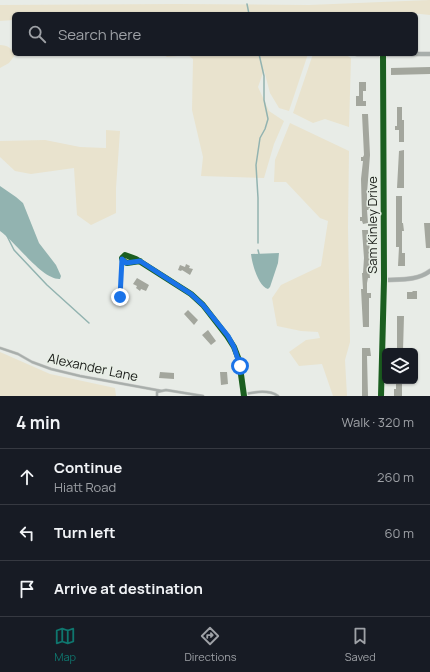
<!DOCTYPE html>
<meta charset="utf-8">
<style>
:root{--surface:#171b24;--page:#20242c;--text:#f1f3f6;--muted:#9ea1a6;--line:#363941;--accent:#0f766e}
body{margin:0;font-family:Manrope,sans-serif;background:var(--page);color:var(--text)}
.controls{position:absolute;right:12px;bottom:12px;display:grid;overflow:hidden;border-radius:6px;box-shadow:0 1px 3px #0004}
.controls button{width:36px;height:36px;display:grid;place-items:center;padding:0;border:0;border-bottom:1px solid var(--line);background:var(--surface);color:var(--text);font:20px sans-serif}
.stop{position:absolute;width:12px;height:12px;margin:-9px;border:3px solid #1a73e8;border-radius:50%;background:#fff}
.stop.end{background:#1a73e8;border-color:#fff;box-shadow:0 1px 4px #0008}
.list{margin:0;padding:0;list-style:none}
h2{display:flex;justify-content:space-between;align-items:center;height:52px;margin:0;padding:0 16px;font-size:17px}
h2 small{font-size:13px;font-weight:400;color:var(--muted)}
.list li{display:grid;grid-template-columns:26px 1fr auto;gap:12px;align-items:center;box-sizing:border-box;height:56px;padding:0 16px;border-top:1px solid var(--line)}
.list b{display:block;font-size:15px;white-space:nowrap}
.list p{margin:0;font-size:13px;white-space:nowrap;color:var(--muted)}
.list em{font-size:13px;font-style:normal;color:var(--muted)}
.icon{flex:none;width:22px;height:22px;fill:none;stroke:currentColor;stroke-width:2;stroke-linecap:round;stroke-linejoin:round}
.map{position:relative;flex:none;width:430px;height:396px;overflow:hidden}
.search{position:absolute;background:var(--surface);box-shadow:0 1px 3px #0004;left:12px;right:12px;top:12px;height:44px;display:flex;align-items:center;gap:10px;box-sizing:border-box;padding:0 14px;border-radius:6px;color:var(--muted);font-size:15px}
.sheet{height:220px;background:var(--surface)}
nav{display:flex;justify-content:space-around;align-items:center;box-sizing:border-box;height:56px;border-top:1px solid var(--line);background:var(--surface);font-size:11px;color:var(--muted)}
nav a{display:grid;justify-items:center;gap:2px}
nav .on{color:var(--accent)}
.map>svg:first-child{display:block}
</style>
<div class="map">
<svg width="430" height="396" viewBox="0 0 430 396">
<rect width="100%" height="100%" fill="#e8ece7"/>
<path fill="#e9e3ce" d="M430,0V15L411,13L14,14V20L0,21V5L177,4L309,5Z
M0,45C8,45 12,49 15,55L9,63L0,68Z
M163,54H308L289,111L279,108L270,93L264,70L258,87L269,111L284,121L274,144L264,178L201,176L203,157L192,110L193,59L188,55L167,57Z
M313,54H345L351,58L349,127L325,119L313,123L293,113Z
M290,123L349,151L348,227L350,342L345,360L347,396H333L322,364L299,366L289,352L306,340L320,338L318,332L301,331L277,326L272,298L281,285L321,266L328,221L320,218L286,182H274L275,160Z
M106,130L120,131L116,188V213L91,225L77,215L74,168L31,174L15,171L0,157V141L45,140L80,147L106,148Z
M0,352L50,374L115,388L116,396H0Z"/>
<path fill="#92b3b0" d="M0,186L16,197L23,203L39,243L56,265L61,276L60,279C42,280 15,241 0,231Z
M279,253L278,263L270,287L268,289C258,286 252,263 251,254Z"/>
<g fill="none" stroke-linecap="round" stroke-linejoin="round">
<path stroke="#92b3b0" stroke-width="1.5" d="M247,4L249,14
M7,236L14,250L47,285L89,323
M258,243V198L256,165L260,138L265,129L268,119L264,100V76L259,54
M258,250L259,254"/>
</g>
<path fill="#a3a69d" d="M430,67V74L391,75V68Z
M359,82H366V91H363V101H366V106H356V96H359Z
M397,107H402V120H404V142H399V130H395V126H397Z
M362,114H368L370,155L367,193V205H370V210H367L368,223L363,224L362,221H360V217H362L361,179L363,161H361V157H363L364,155Z
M404,150V188H397L399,151Z
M396,196H402V223H403L404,231H402V253H405V266H398L399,247H396Z
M424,223H430V248H426Z
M362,230H368V243H369L371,258V266L369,265L370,278H368L367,283V293H371V298H369V327H363L361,289H363L362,273H363L364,258Z
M186,264L190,266L189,268L193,269L190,275L182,270L181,271L178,270L180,265L185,267Z
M137,278L149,285L146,291L141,289L140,291L136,288L137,286L133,284Z
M412,291H417V299H407V292H413Z
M188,310L198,320L194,325L184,314Z
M397,316H404L403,351H397Z
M208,330L216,341L211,345L202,335Z
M362,348H370L371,356H367L368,396H362Z
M160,372L174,373V379L159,378Z
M220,372H227L228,384L221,385Z
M396,381H402V396H394V389H396Z"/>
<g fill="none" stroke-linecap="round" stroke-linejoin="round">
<defs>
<path id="service" d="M120,297L122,261
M0,348L18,354L32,362L51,369L80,376L162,391
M245,394C254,392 270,390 278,396
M157,396V392L166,390L203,396"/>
<path id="minor" d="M357,54H430
M140,261L127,263L123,261L122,258L125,255L136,259L191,294L203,305L227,336L234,347L239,360L244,396
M384,280C399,279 417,281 430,271
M381,396L384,280L383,54"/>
</defs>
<use href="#service" stroke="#c4c6c3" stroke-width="3"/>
<use href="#minor" stroke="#c4c6c3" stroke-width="5"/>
<use href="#service" stroke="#a8aeab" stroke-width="2"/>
<use href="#minor" stroke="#a8aeab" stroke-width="4"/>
<defs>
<path id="cycleway" d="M140,261L127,263L123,261L122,258L125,255L136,259L191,294L203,305L227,336L234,347L239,360L244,396
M381,396L384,280L383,54"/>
</defs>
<use href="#cycleway" stroke="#e7eee5" stroke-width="8"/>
<use href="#cycleway" stroke="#1b5e20" stroke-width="6"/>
</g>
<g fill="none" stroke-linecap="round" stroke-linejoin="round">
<path stroke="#1a73e8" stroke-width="5" d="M120,297L122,259L126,263L140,261L191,294L203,305L228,336L234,347L240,366"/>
</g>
<g text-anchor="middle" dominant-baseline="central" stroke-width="3" stroke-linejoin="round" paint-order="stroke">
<g font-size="13" fill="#191b18" stroke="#e7eee5">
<text transform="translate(372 225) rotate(-90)">Sam Kinley Drive</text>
<text transform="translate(93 367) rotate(12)">Alexander Lane</text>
</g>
</g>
</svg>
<div class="controls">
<button><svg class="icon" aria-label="layers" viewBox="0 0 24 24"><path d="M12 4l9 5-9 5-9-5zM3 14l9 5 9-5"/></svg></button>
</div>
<div class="stop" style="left:240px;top:366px"></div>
<div class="stop end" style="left:120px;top:297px"></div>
<div class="search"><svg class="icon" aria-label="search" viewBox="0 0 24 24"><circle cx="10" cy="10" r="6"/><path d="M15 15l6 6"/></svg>Search here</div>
</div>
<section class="sheet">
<h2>4 min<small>Walk · 320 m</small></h2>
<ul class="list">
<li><svg class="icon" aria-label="ahead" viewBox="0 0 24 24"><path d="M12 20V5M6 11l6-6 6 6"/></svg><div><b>Continue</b><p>Hiatt Road</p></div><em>260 m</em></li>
<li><svg class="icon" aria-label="left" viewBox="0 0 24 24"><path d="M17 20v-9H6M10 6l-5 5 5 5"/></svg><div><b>Turn left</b></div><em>60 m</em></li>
<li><svg class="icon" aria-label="arrive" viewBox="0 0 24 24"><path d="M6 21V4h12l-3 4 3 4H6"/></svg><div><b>Arrive at destination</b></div></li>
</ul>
</section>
<nav>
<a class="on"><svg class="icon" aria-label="map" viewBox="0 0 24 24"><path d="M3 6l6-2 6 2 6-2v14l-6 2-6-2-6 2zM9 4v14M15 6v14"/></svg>Map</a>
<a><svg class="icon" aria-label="directions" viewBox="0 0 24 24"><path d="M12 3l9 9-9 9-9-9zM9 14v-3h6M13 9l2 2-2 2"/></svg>Directions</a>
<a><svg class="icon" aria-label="saved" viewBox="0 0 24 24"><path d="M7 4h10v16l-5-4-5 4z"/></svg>Saved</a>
</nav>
